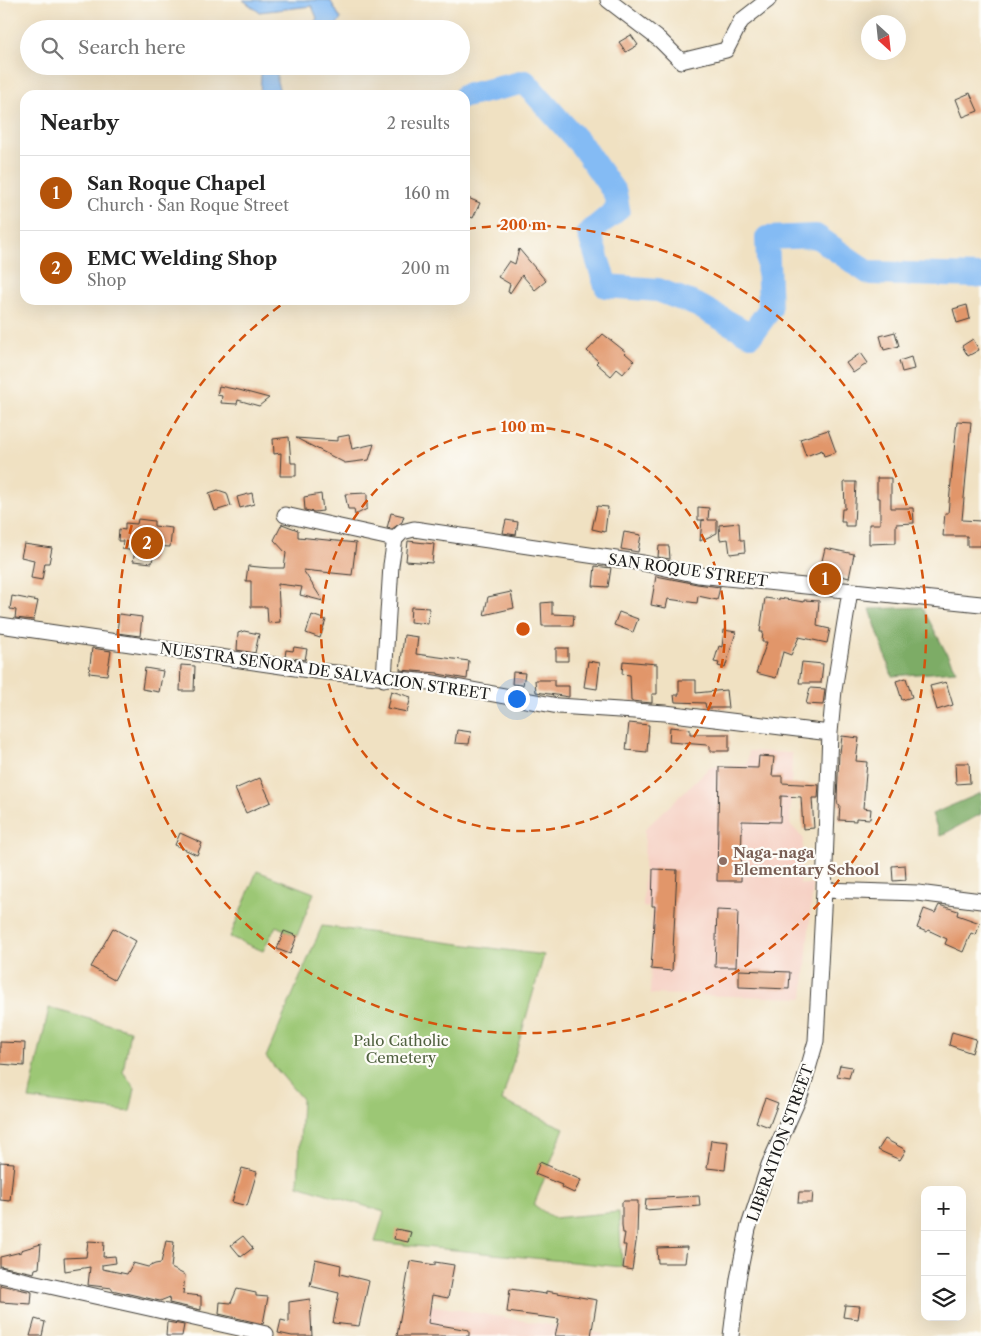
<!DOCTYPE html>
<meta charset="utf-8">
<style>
:root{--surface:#fff;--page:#f2f2f2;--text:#222;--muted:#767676;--line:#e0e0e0;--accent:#b45309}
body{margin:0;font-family:"Libre Caslon Text",serif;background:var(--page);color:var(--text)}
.controls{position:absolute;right:15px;bottom:15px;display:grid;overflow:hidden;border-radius:10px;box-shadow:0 5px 20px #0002}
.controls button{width:45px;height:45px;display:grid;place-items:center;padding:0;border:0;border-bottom:1px solid var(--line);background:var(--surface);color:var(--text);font:25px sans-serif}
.compass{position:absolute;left:861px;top:15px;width:45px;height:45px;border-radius:50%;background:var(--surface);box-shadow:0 5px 20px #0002;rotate:153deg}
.you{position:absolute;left:516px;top:698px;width:18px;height:18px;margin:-12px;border:4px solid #fff;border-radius:50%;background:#1a73e8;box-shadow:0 0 0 8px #1a73e833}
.badge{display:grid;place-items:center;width:32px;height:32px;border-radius:50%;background:var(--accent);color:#fff;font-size:16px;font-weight:700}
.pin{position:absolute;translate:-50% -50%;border:2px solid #fff;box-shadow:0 1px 5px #0006}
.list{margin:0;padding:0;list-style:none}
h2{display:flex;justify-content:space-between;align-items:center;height:65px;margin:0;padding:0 20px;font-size:21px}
h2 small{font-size:16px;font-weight:400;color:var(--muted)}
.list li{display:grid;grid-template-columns:32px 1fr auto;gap:15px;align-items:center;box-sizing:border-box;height:75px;padding:0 20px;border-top:1px solid var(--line)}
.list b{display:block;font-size:19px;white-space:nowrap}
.list p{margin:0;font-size:16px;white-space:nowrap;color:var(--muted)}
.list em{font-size:16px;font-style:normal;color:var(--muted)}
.icon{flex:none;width:28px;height:28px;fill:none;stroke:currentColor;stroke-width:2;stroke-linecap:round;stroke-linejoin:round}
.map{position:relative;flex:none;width:981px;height:1336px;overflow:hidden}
.search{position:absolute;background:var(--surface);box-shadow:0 5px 20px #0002;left:20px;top:20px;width:450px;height:55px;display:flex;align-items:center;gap:12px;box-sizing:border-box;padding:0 18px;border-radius:28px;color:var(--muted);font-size:19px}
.panel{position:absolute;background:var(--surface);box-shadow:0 5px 20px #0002;left:20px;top:90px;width:450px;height:215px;border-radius:15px}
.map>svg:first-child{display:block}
</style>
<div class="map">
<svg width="981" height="1336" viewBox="0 0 981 1336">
<rect width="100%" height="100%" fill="#fdfcf7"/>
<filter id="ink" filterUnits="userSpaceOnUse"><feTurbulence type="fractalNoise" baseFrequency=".02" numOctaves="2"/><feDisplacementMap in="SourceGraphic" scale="10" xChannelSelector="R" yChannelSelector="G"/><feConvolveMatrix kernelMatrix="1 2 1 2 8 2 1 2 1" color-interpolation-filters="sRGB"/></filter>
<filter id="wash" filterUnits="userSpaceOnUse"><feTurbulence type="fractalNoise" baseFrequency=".0096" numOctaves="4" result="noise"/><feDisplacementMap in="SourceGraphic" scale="20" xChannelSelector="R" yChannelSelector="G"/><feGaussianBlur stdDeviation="1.12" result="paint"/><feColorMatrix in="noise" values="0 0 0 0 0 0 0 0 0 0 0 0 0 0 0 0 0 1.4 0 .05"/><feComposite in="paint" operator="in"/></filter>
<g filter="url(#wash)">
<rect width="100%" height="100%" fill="#f0e1c2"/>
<path fill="#f6d1c5" d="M749,751L792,753L790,824L803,838L800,884H813L803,998L650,994L652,908L643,907L645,829L711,766L747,765Z
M403,1301L430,1305L603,1334V1336H397Z"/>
<path fill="#9cc774" stroke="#5c7248" d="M257,871L314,893L297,936L276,926L263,951L230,937Z
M322,926L544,955L502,1101L564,1128L534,1205L553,1218L619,1212L622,1267L375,1242L384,1212L298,1185L302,1099L266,1057Z
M49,1008L130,1030L123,1072L135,1088L130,1112L29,1099Z"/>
<path fill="#7dac66" stroke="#4c6441" d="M922,607L956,671L892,676L870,609Z
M981,793V814L940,836L932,814Z"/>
<path fill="#84bbf4" stroke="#506c88" d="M243,0H330L341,19L333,29H311L317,18L312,6L259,12Z
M263,66H283L277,68V82L281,95H260L261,75Z"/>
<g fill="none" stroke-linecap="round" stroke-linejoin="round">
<path stroke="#84bbf4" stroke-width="24" d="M465,96L525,82L582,146L615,193L618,209L589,233L606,286L658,290L697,305L751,335L770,309L767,238L816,236L869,273L981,276"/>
</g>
<g id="blocks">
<path fill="#e1966a" d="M631,35L638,45L626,52L619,42Z
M970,93L978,111L963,117L956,99Z
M468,198L480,203L473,218L465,215V207Z
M519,249L546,281L535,290L522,275L510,293L508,292L510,284L498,277L509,261L515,264Z
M967,305L970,319L957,323L953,309Z
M895,332L899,346L884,350L880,336Z
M603,334L626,352L625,353L634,361L623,374L617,369L611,376L596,363L598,361L587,351Z
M973,339L979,350L968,356L962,346Z
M861,353L868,363L853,373L846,363Z
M911,357L914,369L902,372L899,361Z
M219,386L239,390L269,398L259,406L238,400L237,404L221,403L222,396L217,395Z
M957,421L971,422L962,520L981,521V546H967V536H943L945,513H948Z
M828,430L836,452L824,456L822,450L806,456L800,439Z
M349,435L352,449L374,444L369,460L345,463L296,438L338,441V437Z
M289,437L291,463H296V476H280L281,453L274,454L273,439Z
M877,478H891V508H913L914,523L896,524V543L869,544V524H880V498H877Z
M844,482H856L854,526H845V522H841L842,509H845Z
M218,490L227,493L231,506L215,511L209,493Z
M252,493L254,504L240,508L237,497Z
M367,493V509L355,515L354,509H348L345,494Z
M321,494L323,511L314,512L305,510L304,497Z
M597,506L608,507L605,532L592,529Z
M698,507L709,508L708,520H717V533L700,541L702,520H705H698Z
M391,513L404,516L402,522L392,529L387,528Z
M138,519L154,521V526L172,528L170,547L154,546L152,563L133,561L135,551L122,549L123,541H118L119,529L125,530V523L137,524Z
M506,520L518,522L516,535L503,533Z
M739,523L740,540H744L745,552L730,554L728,539L720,540L719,525Z
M282,524L298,530V537L356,543L352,575L303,570L323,601L300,595L302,587L278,584L280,622L268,623L267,607H251V581H246L248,566L270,568H284L286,553L274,540Z
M624,532L641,535L638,552L621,549Z
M408,541L434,544L432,563L406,561Z
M24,544L52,548L49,563H45L42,580L31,578L34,560L21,557Z
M659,546H669L670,559L658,557Z
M825,548L854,554L849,578L835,574L834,579L818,578Z
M595,566L611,568L608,587L593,586Z
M656,576L697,584L720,587L717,600L698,596L697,603L668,599L666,608L651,605Z
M511,592L514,608L484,615L488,597Z
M12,596L38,601L34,620L15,618L16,610L10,609Z
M765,598L779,600V598L804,602V600L819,601L817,626L830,629L827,643L799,637L791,655L783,652L776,678L756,673L767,642H762L763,632H760Z
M552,602V614L574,615L573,626H542L541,603Z
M411,607L429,608L428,624L410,622Z
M619,612L638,619L633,632L614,625Z
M119,614L142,617L140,636L117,633Z
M312,615L326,620L320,638L306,633Z
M724,630L736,632L725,668L718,666L719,663L714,662L719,646L722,647Z
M244,631L259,634L255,653L237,650L238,633Z
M404,635L418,637L416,654L469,661L467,679L438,674V673L400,670Z
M294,647L307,649L305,660L285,657L286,650L293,651Z
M92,648L111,651L107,675L89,673Z
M556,648H568V661H556Z
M588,661L600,663L597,689L584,687Z
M623,661L657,664V694H652V703L631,701L630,675L622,674Z
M802,662L823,664L821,683H799Z
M181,665L195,666L194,691H180Z
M145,668L163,671L159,692L142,689Z
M513,672L525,673L523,685L512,684Z
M906,678L912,697L902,700L896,681Z
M535,680H554V686H569V697L536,692Z
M679,680H696V693L726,690L728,708H706L705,703L675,702L674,695H679Z
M946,682L953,705L937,710L930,686Z
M810,688L825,689L823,705L806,704Z
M391,691L411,697L407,712L387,708Z
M629,723L649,725L647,752L626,750Z
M670,727L690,729V734H729V751H710V746L707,745L669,742Z
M457,730L471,732L469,744L455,743Z
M842,736L859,738L856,761L867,762L863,808L871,809L870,819L856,818V821L839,820L840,805H838L837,799L839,753H840Z
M759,756L774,757L772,776H782V783L819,785L818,798H812L814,828L803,829L801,797L781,796L780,822L742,821L741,881H717L719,767L758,768Z
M955,763H969L970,783L956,784Z
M260,778L271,802L246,813L235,789Z
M180,833L202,843L197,855L175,845Z
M905,865L906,880L893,881L892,866Z
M653,869L677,870L672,971L651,969L655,906H652Z
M939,905L958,911L957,915L980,923L976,935L971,933L963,952L945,944L947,939L928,930L927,932L917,928L924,909L935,913Z
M717,910L738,911L736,967H715Z
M113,928L136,941L114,980L91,967Z
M284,931L297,936L290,954L277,949Z
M739,970L790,972L789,989L739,987Z
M952,1032L976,1039L972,1053L949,1045Z
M0,1042L25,1043L24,1066L0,1064Z
M840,1065L852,1067L849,1078L837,1076Z
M765,1098L778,1103L769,1127L756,1122Z
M885,1139L906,1150L900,1160L878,1150Z
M711,1140L728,1142L725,1170L707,1168Z
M0,1162L14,1163L10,1201L0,1200Z
M540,1162L581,1180L574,1193L561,1187L562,1185L535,1174Z
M242,1168L257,1172L247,1206L232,1202Z
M799,1192H813L812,1203H798Z
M699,1196L700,1206L645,1210L646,1199Z
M624,1201H638L637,1235L632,1270L623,1268L626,1245H623L625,1233H623L622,1225V1202Z
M396,1229L411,1232L408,1242L394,1239Z
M243,1236L253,1248L241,1257L231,1245Z
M88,1241L104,1242L103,1257L115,1256L116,1263L102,1265V1269L127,1274L133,1263L148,1267L155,1264L161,1263L166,1241L174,1242L171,1268L185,1275L183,1294L201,1296V1310L169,1303L170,1297L160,1301L112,1290V1288L88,1285L90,1267L65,1271L64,1258L86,1257Z
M41,1244L39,1268L35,1269L34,1273L0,1266V1257L21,1252V1250Z
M687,1247L685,1263H658L657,1248Z
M315,1259L341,1265L340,1274L369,1281L359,1326L333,1323L339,1293L310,1286Z
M410,1261L435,1265V1262L454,1265L448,1298L432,1295L428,1323L469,1330V1336H397Z
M0,1285L32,1292L31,1304L0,1302Z
M237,1289L256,1293V1296L268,1297L263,1324L219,1314L220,1302L231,1303Z
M510,1289L546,1294V1291L597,1300L591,1336H555L559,1319L507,1312Z
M310,1299L312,1336H292L278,1333L281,1320L289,1322V1302Z
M845,1305L860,1306L858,1319L843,1317Z
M35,1319L45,1322L42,1336H30Z
M167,1322L184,1325L182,1336H166Z"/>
</g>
</g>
<g filter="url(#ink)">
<use href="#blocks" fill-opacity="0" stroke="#3c3a35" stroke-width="1"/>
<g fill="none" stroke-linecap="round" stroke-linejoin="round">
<defs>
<path id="street" d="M608,0L660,40L681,61L726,50L741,21L768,0
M285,515L395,539
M0,625L316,671L429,682L558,706L665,713L830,733
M384,679L391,565L395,539L402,532L414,529L643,563L698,575L981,604
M824,890L918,893L981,901
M0,1275L266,1334L265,1336
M731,1336L738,1279L748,1229L769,1165L801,1093L816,1041L824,890L830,733L834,690L850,591"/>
</defs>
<use href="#street" stroke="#3c3a35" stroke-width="17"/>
<use href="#street" stroke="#fff" stroke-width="15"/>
</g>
</g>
<g fill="none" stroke="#d4530e" stroke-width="2.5" stroke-dasharray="9 6">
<circle cx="523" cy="629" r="202"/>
<path d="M467 229A404 404 0 1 1 288 300"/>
</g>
<circle fill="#8d6e63" stroke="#fdfcf7" stroke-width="2" cx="723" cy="861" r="5"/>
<g text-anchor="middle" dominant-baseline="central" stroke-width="4.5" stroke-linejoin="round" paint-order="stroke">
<g font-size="15" fill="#1c1c1c" stroke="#fdfcf7">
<text transform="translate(688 570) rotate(8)">SAN ROQUE STREET</text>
<text transform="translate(325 671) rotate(8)">NUESTRA SEÑORA DE SALVACION STREET</text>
<text transform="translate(780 1143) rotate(-70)">LIBERATION STREET</text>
</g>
<g font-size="15" font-weight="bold" fill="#785e54" stroke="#fdfcf7" text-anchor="start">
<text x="733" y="852">Naga-naga<tspan x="733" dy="17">Elementary School</tspan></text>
</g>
<g font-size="15" fill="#4f603f" stroke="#fdfcf7">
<text x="401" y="1040">Palo Catholic<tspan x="401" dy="17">Cemetery</tspan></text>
</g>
</g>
<circle cx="523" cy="629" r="8" fill="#d4530e" stroke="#fdfcf7" stroke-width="2.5"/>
<g font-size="15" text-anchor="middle" font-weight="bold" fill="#d4530e" stroke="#fdfcf7" stroke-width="4.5" stroke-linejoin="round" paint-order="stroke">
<text x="523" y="230">200 m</text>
<text x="523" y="432">100 m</text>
</g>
</svg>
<div class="controls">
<button>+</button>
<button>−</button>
<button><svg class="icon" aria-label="layers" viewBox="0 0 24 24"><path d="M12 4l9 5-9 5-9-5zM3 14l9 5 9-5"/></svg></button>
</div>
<svg class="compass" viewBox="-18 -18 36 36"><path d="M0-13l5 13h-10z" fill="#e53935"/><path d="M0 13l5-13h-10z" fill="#767676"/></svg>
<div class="you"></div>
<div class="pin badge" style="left:825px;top:579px">1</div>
<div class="pin badge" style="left:147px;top:543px">2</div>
<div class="search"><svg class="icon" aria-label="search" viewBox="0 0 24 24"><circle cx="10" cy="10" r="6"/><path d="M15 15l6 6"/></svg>Search here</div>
<section class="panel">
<h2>Nearby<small>2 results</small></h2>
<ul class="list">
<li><span class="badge">1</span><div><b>San Roque Chapel</b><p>Church · San Roque Street</p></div><em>160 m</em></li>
<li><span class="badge">2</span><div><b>EMC Welding Shop</b><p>Shop</p></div><em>200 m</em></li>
</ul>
</section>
</div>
